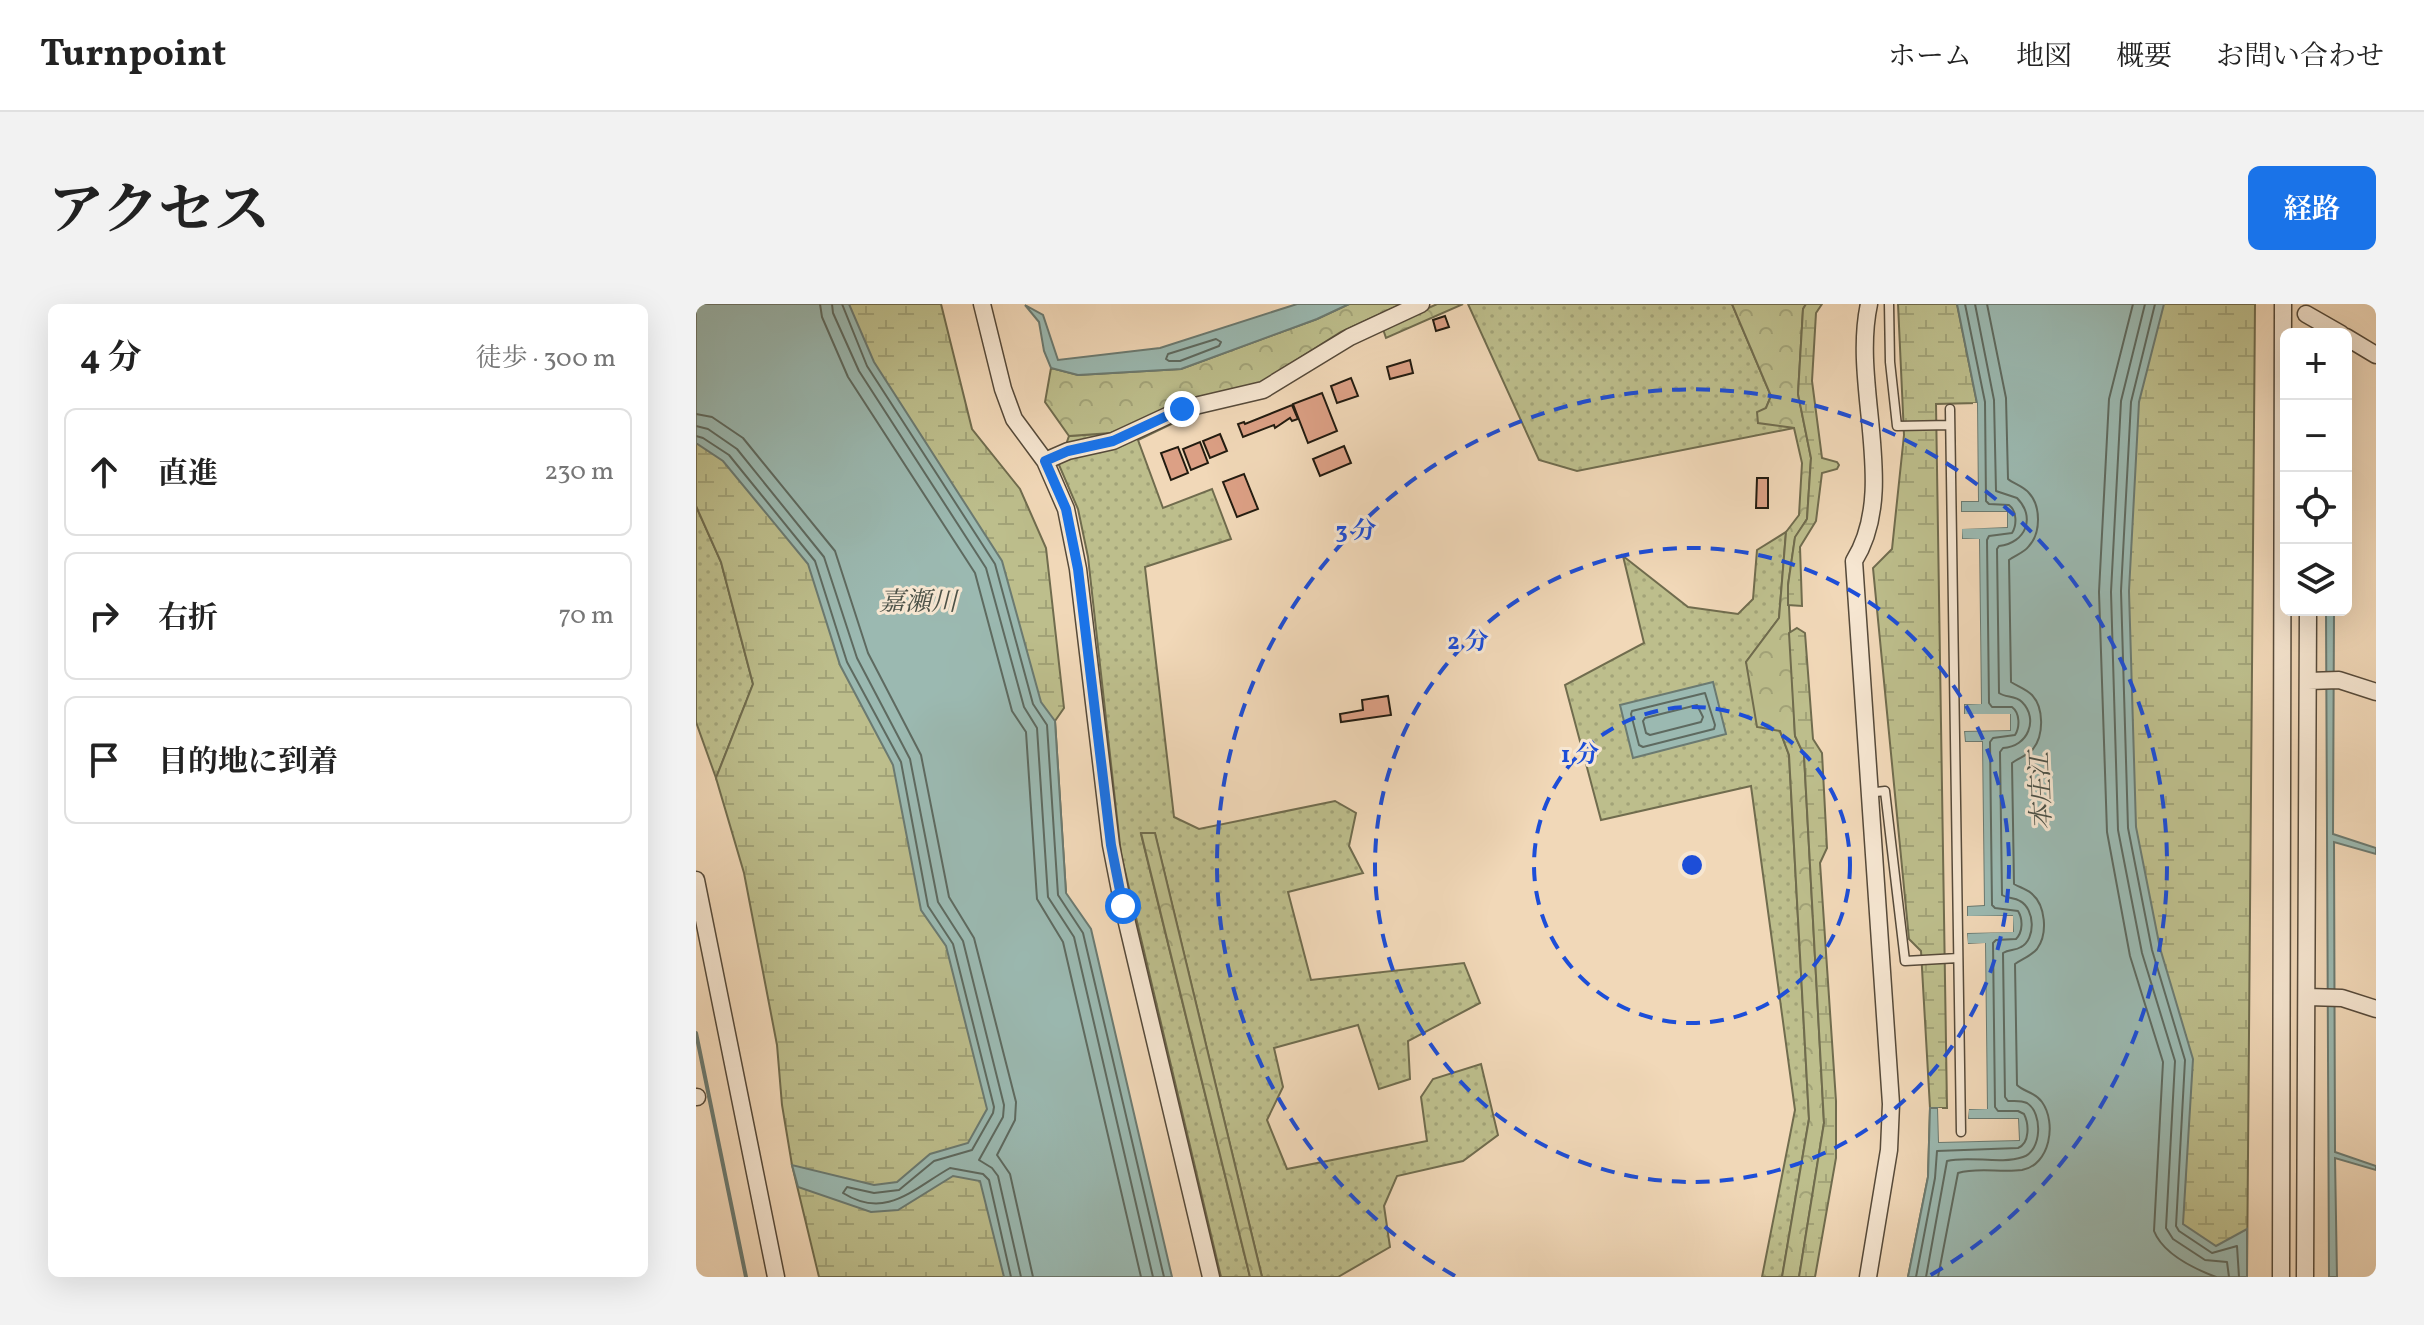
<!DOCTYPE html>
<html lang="ja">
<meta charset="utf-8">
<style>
:root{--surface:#fff;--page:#f2f2f2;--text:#222;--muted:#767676;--line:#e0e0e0;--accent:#1a73e8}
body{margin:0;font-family:Vollkorn,"Noto Serif JP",serif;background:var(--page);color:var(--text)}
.controls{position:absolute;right:24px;top:24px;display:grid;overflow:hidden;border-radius:12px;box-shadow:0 8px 32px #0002}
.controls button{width:72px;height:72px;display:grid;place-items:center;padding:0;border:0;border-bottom:2px solid var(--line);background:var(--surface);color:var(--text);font:40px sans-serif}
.stop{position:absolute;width:24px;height:24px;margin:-18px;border:6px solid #1a73e8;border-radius:50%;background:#fff}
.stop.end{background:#1a73e8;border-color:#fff;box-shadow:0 2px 8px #0008}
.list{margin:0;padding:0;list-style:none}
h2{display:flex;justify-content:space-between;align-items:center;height:104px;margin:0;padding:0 32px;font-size:34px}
h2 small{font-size:26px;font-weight:400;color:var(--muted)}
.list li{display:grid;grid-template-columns:52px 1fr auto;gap:24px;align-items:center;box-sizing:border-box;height:128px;margin:0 16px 16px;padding:0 16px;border:2px solid var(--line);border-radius:12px}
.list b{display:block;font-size:30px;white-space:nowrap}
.list em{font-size:26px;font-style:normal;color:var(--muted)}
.icon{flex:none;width:44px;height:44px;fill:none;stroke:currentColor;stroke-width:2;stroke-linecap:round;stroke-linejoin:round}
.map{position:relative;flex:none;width:1680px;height:973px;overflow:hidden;border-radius:12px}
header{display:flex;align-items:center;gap:48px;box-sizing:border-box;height:112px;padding:0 40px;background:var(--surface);border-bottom:2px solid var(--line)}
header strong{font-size:38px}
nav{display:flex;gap:44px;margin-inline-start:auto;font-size:28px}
.intro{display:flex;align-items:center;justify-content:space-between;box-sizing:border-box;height:192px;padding:0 48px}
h1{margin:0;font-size:56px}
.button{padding:20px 36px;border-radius:12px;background:var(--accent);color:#fff;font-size:28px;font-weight:700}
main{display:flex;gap:48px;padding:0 48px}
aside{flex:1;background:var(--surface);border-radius:12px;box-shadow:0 8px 32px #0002}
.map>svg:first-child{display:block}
</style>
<header>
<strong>Turnpoint</strong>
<nav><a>ホーム</a><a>地図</a><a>概要</a><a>お問い合わせ</a></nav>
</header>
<div class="intro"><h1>アクセス</h1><a class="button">経路</a></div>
<main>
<aside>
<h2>4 分<small>徒歩 · 300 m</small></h2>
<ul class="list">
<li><svg class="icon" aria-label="ahead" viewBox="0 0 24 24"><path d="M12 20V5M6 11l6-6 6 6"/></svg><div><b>直進</b></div><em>230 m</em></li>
<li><svg class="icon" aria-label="right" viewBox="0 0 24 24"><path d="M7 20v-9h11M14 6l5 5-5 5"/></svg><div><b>右折</b></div><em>70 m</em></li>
<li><svg class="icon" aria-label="arrive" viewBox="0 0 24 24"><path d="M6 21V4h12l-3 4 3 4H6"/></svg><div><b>目的地に到着</b></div></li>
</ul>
</aside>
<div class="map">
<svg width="1680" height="973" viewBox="0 0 1680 973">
<defs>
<pattern id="grass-dots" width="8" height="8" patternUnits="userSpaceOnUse" patternTransform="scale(2)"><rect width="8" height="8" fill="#bdbe8c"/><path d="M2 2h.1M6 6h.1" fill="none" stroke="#a2a378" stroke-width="1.8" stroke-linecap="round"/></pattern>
<pattern id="forest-crowns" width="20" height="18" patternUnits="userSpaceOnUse" patternTransform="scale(2)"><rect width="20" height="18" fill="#bdbe8c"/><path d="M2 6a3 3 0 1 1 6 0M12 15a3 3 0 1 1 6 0" fill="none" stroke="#a2a378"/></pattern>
<pattern id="wetland-marsh" width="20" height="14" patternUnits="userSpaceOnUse" patternTransform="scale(2)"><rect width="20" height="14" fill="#bdbe8c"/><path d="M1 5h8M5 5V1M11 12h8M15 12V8" fill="none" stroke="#a2a378"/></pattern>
</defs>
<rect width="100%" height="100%" fill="#f1d8b8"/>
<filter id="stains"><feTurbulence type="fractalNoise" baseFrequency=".0025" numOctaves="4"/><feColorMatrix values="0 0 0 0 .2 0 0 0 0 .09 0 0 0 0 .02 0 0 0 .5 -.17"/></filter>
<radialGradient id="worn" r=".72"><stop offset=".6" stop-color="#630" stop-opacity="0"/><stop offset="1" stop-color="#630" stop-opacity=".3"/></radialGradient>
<path fill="url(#grass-dots)" stroke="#706c4e" stroke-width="2" d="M772,0H1036L1075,92L1070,104L1098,124L881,167L843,156Z
M561,93L494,111L442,136L467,204L516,185L535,235L449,263L478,513L503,525L639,497L660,509L653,542L667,569L592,588L615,676L768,659L784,699L712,737L714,775L683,785L662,721L578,744L587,783L571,816L591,865L731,837L725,793L737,775L785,760L802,831L767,857L701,872L688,902L694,943L642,973H566L459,530H445L554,973H525L425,550L392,253L382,205L363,161L373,132L415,129L478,103Z
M0,202L25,258L57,380L20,474L0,418Z
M1090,228L1083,314L1050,358L1084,427L1093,451L1113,815L1086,973H1066L1099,806L1055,482L905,516L869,381L948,339L927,252L992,303L1042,310L1057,295L1061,246Z"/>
<path fill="url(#forest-crowns)" stroke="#706c4e" stroke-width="2" d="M653,0H706L645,28L564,79L478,103L415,129L373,132L349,98L355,64L382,71L485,65L621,15Z
M741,0H767L690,34L687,25Z
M1036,0H1110L1107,5L1102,90L1115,154L1111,215L1099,234L1092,281L1099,432L1108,451L1128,819L1103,973H1086L1113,815L1093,451L1084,427L1061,423L1050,358L1083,314L1090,228L1103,211L1106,159L1098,124L1062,119L1061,108L1070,104L1075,92Z
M445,529H459L566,973H554Z"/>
<path fill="url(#wetland-marsh)" stroke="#706c4e" stroke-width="2" d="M80,0H245L276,125L324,185L350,244L368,404L359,417L370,589Z
M1110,0H1126L1120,9L1116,77L1126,154L1141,158L1143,161L1141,165L1126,169L1120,217L1104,243L1106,302L1092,301V281L1099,233L1111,215L1115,154L1102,90L1107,5Z
M1202,0H1261L1281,99L1240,100L1251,804H1243V837L1212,973L1232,873L1234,804L1225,647L1213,635L1177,264L1196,245L1208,131Z
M1442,0H1559L1551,973H1434L1414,521Z
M0,86L155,252L354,973H123L96,861L86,801L81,741L48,569L20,474L57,380L25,258L0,202Z
M1101,324L1109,329L1117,435L1126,449L1131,544L1124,559L1140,797V854L1119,973H1103L1128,819L1108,451L1099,432L1093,329Z"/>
<path fill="#9bb9b1" stroke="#6b7a71" stroke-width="2" d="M0,0H153L178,58L306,257L345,398L359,417L370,589L395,625L476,973H308L284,877L257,872L202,906L175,908L102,883L96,861L178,881L201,878L234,850L272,839L291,805L250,642L225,606L197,461L144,361L112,260L27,157L0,139Z
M601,0H653L621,15L485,65L382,71L355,64L348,47L343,18L329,1L347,11L362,56L464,44Z
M1261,0H1468L1443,98L1433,287L1440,523L1464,644L1497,755L1487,920L1520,942L1551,925V973H1212L1232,873L1234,804H1242L1243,838L1323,836L1322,815H1272V805L1291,804L1289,640H1271V629L1317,627L1316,612L1271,613V602L1288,601L1286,438H1269L1268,427L1314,426V411H1268V400L1285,399L1283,236L1266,235L1265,224L1311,223V208H1265V197H1282L1281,99Z
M1630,306H1638L1637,530L1680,544V550L1638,538L1639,848L1680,862V866L1639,854L1641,973H1633Z
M1017,378L1030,430L937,454L924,401Z"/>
<path fill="#f1d8b8" d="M1277,99H1281L1282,197H1265V208H1311V223L1266,225V235H1283L1285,400H1268V410H1314V426L1268,427L1269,438H1286L1288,601L1271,602V612H1317V628L1271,629L1272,640L1289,639L1291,805H1273L1272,815H1322L1323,836L1243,838L1242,804H1246L1247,834L1319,832L1318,819H1272L1268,815L1270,802L1287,801L1285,643H1269L1267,628L1271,625L1313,624V616L1271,617L1267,613L1268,599L1284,597L1282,442L1266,441L1264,426L1268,423L1310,422V414L1268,415L1264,411L1265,397L1281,396L1279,239L1263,238L1262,223L1265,220L1307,219V212H1265L1261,209L1262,195L1278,193Z"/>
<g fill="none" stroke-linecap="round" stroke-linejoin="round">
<path stroke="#5e6a60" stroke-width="2" d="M124,0L126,13L152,73L279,269L316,407L330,428L341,595L367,638L445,973
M136,0L137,9L163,67L290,264L328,403L341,424L352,593L378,633L457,973
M146,0L171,62L299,260L337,400L351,421L362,591L387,629L468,973
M1437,0L1413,95L1403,288L1411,528L1434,652L1467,758L1458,927C1467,950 1499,965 1520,973
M1449,0L1425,97L1415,288L1422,526L1446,649L1479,757L1470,924L1477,935L1509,956L1531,958L1533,973
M1459,0L1435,98L1425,287L1432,524L1456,646L1489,756L1480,922L1483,927L1516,949L1541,942L1543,973
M520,35L525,38L523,42L484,57H473L470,55L472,50Z
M0,110L16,113L47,134L139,247L172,349L225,451L253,593L278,634L320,798L319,816L301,851L314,870L337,973
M0,122L12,125L41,145L128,253L161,354L214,455L242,598L267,637L308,801L307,813L283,856L296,864L302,872L325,973
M0,132L7,134L33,151L119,257L151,358L205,458L232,602L257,640L298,803L297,809L276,846L238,857L203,886L178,889L151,883L147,889C190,916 217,885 254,864L287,870L293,876L315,973
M1009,389L1019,421L1018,425L947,443L943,441L935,410L936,407Z
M1001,401L1007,413L1005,418L954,431L950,429L947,417L949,414Z
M1220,973L1239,874L1241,847L1322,844C1334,839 1333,820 1328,810L1322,807H1302L1299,803L1297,639L1300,636L1320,635C1327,628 1327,615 1322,607L1299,604L1296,601L1294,438L1297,434L1319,431C1324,423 1324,409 1316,403H1296L1293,399L1291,236L1293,232L1316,229C1321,221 1321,207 1313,201L1293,200L1290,197L1289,98L1269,0
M1230,973L1251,857C1274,851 1303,861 1327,853C1346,847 1347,809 1331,799C1325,796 1318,797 1312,797L1309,793L1307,649C1313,645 1319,647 1325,643C1340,635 1339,605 1324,597C1318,593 1312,595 1306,591L1304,448L1307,444C1332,443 1343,415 1326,398C1319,391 1310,394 1303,389L1301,245L1303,242C1330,239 1340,213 1321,194L1300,187L1298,96L1279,0
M1242,973L1262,869C1282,863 1305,869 1326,866C1354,861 1361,819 1346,798C1339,788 1328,788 1321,781L1319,660C1326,655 1335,652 1341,645C1352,630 1350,601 1335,589C1330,585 1323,583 1318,580L1316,459C1322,454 1331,452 1337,445C1348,431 1348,404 1336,391C1330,385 1321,382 1315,378L1313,256C1319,251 1328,249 1333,242C1345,229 1345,202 1333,189C1327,182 1318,180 1312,175L1310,94L1291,0"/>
<path stroke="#6b7a71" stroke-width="4" d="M0,729L50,973"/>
</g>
<path fill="#dca085" stroke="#221b10" stroke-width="2" d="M749,12L753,23L740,27L737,16Z
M714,56L717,69L694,75L691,63Z
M655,74L662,92L641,99L635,82Z
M626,89L641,127L612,139L597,100Z
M596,101L602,115L596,117L594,114L579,124L578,121L547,133L542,120L548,118L549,120Z
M524,130L531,147L514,154L507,137Z
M504,138L512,159L495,166L487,145Z
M648,142L655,159L624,172L617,155Z
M482,143L492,169L475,176L465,149Z
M548,170L562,205L541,213L527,178Z
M1061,174H1072V204H1060Z
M692,392L695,411L645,418L644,410L667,406L666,396Z"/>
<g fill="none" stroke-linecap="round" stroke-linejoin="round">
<defs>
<path id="lane" d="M1193,0L1194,58L1201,122L1254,121
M1254,105L1265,828
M1180,488L1189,487L1209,657L1262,654"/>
<path id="street" d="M286,0L307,85L318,115L349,157L370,205L382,265L415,541L427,602L515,973
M1610,10L1645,30
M1650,33L1680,51
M349,157L372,147L417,137L486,105L567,86L654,33L725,0
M1612,377L1643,376L1680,388
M0,576L80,973
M1612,693L1646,694L1680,705
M0,793H1
M1172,973L1193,846L1195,800L1158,257C1203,185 1155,82 1173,0
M1585,973L1587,0
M1609,973L1612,306"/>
</defs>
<use href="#lane" stroke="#564a3a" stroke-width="11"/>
<use href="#street" stroke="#564a3a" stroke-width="19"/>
<use href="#lane" stroke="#f6e6d1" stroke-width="8"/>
<use href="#street" stroke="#f6e6d1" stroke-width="16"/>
</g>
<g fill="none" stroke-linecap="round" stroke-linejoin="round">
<path stroke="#1a73e8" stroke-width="10" d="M427,602L415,541L382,265L370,205L349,157L372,147L417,137L486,105"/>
</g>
<g fill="none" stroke="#1d4ed8" stroke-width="4" stroke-dasharray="14 10">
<circle cx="996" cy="561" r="158"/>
<circle cx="996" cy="561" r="317"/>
<path d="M759 972A475 475 0 1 1 1233 972"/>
</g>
<g text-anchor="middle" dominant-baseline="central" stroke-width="6" stroke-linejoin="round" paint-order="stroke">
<g font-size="26" font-style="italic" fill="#4c5248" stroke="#f6e6d1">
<text x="222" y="299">嘉瀬川</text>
<text transform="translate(1346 487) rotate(-92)">本庄江</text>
</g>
</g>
<circle cx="996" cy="561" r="12" fill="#1d4ed8" stroke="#f6e6d1" stroke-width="4"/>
<g font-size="24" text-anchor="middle" font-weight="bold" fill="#1d4ed8" stroke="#f6e6d1" stroke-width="6" stroke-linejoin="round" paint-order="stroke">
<text x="660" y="234">3 分</text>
<text x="772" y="345">2 分</text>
<text x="884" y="458">1 分</text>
</g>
<rect width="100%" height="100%" filter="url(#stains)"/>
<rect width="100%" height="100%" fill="url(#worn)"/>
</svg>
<div class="controls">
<button>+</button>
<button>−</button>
<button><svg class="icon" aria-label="locate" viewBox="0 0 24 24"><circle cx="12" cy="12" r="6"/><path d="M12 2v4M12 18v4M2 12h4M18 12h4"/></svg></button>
<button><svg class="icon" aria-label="layers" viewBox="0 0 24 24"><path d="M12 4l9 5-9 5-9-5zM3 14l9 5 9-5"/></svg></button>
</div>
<div class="stop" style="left:427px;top:602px"></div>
<div class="stop end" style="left:486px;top:105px"></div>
</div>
</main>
